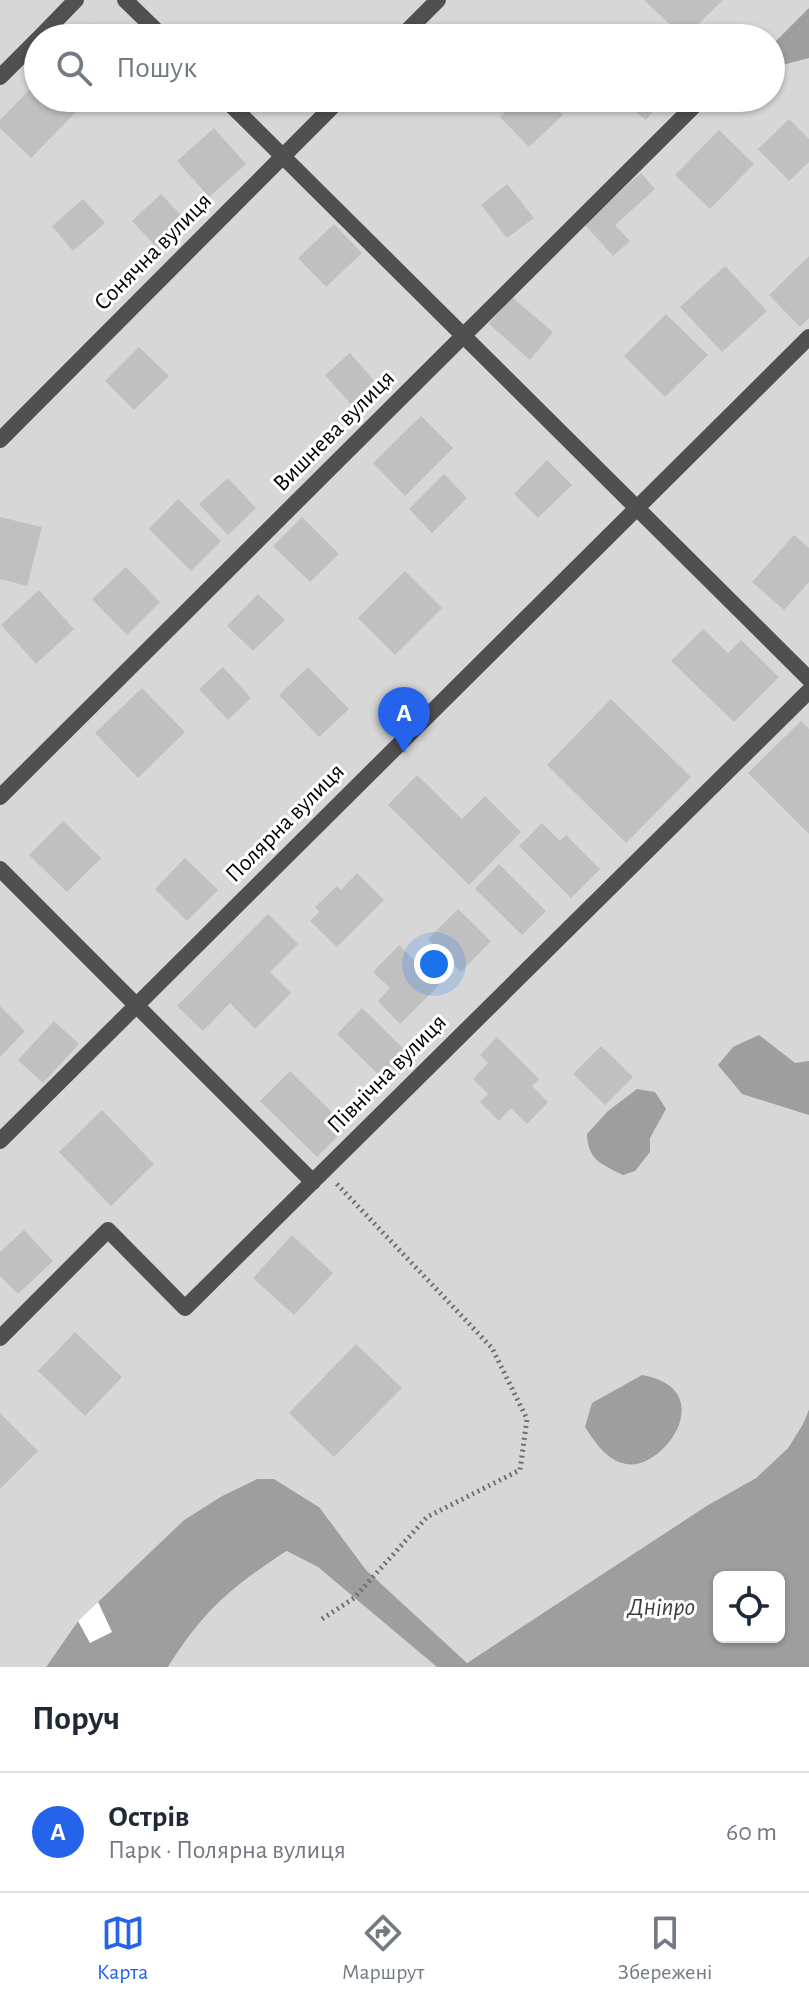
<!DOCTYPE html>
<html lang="uk">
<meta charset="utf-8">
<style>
:root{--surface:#fff;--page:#f6f6f7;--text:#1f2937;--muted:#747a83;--line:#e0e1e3;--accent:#2563eb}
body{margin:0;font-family:"Alegreya Sans",sans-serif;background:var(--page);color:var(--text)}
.controls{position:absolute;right:24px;bottom:24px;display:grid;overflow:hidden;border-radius:12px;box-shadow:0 2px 6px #0004}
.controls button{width:72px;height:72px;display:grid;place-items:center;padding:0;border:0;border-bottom:2px solid var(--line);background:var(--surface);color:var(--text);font:40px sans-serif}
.you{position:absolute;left:434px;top:964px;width:28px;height:28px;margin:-20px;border:6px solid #fff;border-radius:50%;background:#1a73e8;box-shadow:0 0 0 12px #1a73e833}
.badge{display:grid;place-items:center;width:52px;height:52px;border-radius:50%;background:var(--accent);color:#fff;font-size:26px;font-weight:700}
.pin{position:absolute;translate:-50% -66px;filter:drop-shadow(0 2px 4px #0008)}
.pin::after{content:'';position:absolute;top:42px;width:28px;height:24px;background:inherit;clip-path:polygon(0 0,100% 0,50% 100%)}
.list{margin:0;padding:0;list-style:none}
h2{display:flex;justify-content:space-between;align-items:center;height:104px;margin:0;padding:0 32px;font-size:34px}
h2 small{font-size:26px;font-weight:400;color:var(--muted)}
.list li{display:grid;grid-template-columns:52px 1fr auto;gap:24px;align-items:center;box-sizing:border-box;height:120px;padding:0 32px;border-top:2px solid var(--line)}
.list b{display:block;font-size:30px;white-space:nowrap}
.list p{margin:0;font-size:26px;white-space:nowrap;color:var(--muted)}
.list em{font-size:26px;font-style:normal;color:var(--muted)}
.icon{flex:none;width:44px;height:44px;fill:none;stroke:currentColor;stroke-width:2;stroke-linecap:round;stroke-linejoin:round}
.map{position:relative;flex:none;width:809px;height:1667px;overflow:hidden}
.search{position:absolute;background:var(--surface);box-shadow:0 2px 6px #0004;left:24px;right:24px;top:24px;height:88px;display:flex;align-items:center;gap:20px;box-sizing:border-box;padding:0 28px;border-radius:44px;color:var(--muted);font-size:30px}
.sheet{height:224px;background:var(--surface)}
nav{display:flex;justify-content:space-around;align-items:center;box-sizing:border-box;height:112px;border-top:2px solid var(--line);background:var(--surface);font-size:22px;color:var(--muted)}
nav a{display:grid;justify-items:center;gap:4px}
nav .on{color:var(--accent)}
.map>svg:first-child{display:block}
</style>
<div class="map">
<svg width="809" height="1667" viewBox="0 0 809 1667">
<rect width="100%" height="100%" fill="#fff"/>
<path fill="#d7d7d7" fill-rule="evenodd" d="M0,0H809V1409L803,1424L788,1448L756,1478L708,1505L461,1667H168L187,1637L215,1603L246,1578L308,1538L319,1507L274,1479H257L222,1496L184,1520L78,1621L46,1667H0ZM38,38H771V98H38Z"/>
<path fill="#9e9e9e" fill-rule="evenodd" d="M809,8V58L786,64L771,62V46Z
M759,1035L795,1063L809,1061V1115L742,1094L718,1065L733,1047Z
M637,1089L655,1092L666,1109L650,1138V1152L635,1171L623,1175C601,1164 588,1160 587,1134L608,1111Z
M642,1375C721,1389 664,1471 626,1464C606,1460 595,1442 585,1427L592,1403Z
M809,1409V1667H437L318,1567L287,1551C231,1587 204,1610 168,1667H46L78,1621L184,1520L222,1496L257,1479H274L319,1507L366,1570L467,1663L708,1505L756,1478L788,1448L803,1424ZM719,1577H779V1637H719Z"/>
<path fill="#fff" d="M98,1602L112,1632L90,1643L78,1621Z"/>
<path fill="#c0c0c0" d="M644,0H723L684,38Z
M90,23L104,38H75Z
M38,81V98H66L78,110L31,158L0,128V120Z
M520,98H547L563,115L529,147L500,117Z
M618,98H664L646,120Z
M789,119L809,139V162L789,181L758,149Z
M214,128L246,164L209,197L177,161Z
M719,130L754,164L710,209L675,175Z
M641,173L655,189L615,225L630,241L613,256L584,224Z
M507,184L534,218L507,238L481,205Z
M161,194L191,226L162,253L132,221Z
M83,199L105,223L73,251L52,226Z
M334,224L362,253L326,287L298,258Z
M809,256V318L800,327L769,295Z
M725,266L767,311L722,352L680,307Z
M512,297L553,332L530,360L489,324Z
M666,314L708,355L665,397L624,356Z
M139,347L169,376L134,410L105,381Z
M350,353L382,390L357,411L325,375Z
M421,416L453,448L405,496L373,463Z
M547,460L572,485L538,518L514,494Z
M444,474L467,498L432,533L409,509Z
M228,478L256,508L228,535L199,504Z
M178,499L221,541L191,571L149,529Z
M0,517L42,527L27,586L0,579Z
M302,517L339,554L310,582L273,546Z
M794,535L809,548V582L784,610L752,582Z
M126,567L160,602L127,635L92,599Z
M405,571L442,608L395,655L358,618Z
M39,590L74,629L36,664L1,625Z
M258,594L285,620L253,651L227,626Z
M703,629L728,653L741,640L779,677L734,722L671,661Z
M223,667L251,698L228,720L199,689Z
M308,667L349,709L319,737L279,695Z
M142,688L185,732L138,778L95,733Z
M611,699L691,777L626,843L547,765Z
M801,721L809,729V834L748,773Z
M417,775L462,819L485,796L521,832L469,885L388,805Z
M63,821L101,858L67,892L29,855Z
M542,823L560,841L566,835L600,869L571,898L519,846Z
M185,858L218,890L187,921L155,889Z
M499,864L546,911L522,935L475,889Z
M357,873L384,900L337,947L310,921L319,912L315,907L337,886L341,890Z
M458,909L491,941L461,972L428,939Z
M268,914L298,944L270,972L291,993L255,1029L230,1003L203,1031L177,1006Z
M399,945L439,985L400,1024L378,1001L390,988L373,972Z
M0,1006L25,1031L0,1057Z
M362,1008L414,1059L389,1085L337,1034Z
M54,1021L79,1044L43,1083L18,1060Z
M497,1037L539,1079L532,1086L548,1102L527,1124L511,1108L499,1121L480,1102L488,1094L473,1079L488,1063L480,1055Z
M601,1046L633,1077L605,1105L573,1074Z
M290,1071L347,1127L317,1157L260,1101Z
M102,1110L154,1164L111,1206L59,1152Z
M24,1230L53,1261L18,1294L0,1276V1252Z
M292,1235L333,1273L294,1315L253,1278Z
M75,1332L122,1377L85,1416L38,1371Z
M356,1344L402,1388L334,1457L289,1413Z
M0,1413L38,1451L0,1489Z"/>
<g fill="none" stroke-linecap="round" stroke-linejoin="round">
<path stroke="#727272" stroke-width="5" stroke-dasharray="2 4" stroke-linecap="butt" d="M322,1619L354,1598L427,1517L520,1470L527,1419L492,1348L336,1183"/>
<path stroke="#505050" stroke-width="16" d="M125,0L164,38
M39,38L76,0
M400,38L438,0
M0,77L38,39
M224,98L809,679
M0,440L341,98
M0,797L702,98
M0,869L313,1182
M0,1141L809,337
M0,1338L108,1230L185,1308L809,691"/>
</g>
<g text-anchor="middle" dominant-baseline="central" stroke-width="6" stroke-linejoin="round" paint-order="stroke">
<g font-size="24" fill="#000" stroke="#fff">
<text transform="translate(153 252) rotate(-45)">Сонячна вулиця</text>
<text transform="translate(334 431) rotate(-45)">Вишнева вулиця</text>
<text transform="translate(285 823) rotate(-45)">Полярна вулиця</text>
<text transform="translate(387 1074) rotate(-45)">Північна вулиця</text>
</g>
<g font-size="26" font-style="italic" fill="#3f3f3f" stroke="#fff">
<text x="661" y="1607">Дніпро</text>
</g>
</g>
</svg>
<div class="controls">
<button><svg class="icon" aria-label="locate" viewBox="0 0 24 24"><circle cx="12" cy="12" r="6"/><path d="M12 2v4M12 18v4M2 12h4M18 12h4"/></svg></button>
</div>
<div class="you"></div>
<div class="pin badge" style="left:404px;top:753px">A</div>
<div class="search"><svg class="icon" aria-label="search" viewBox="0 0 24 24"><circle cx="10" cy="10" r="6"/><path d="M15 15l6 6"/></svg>Пошук</div>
</div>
<section class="sheet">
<h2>Поруч<small></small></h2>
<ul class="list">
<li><span class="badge">A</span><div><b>Острів</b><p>Парк · Полярна вулиця</p></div><em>60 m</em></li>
</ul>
</section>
<nav>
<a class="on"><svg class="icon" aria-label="map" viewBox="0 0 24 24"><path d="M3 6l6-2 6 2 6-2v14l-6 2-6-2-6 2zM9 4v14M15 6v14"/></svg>Карта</a>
<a><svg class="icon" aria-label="directions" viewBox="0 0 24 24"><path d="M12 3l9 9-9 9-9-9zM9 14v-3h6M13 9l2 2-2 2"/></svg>Маршрут</a>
<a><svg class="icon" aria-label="saved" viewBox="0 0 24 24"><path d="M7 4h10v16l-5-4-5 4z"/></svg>Збережені</a>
</nav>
